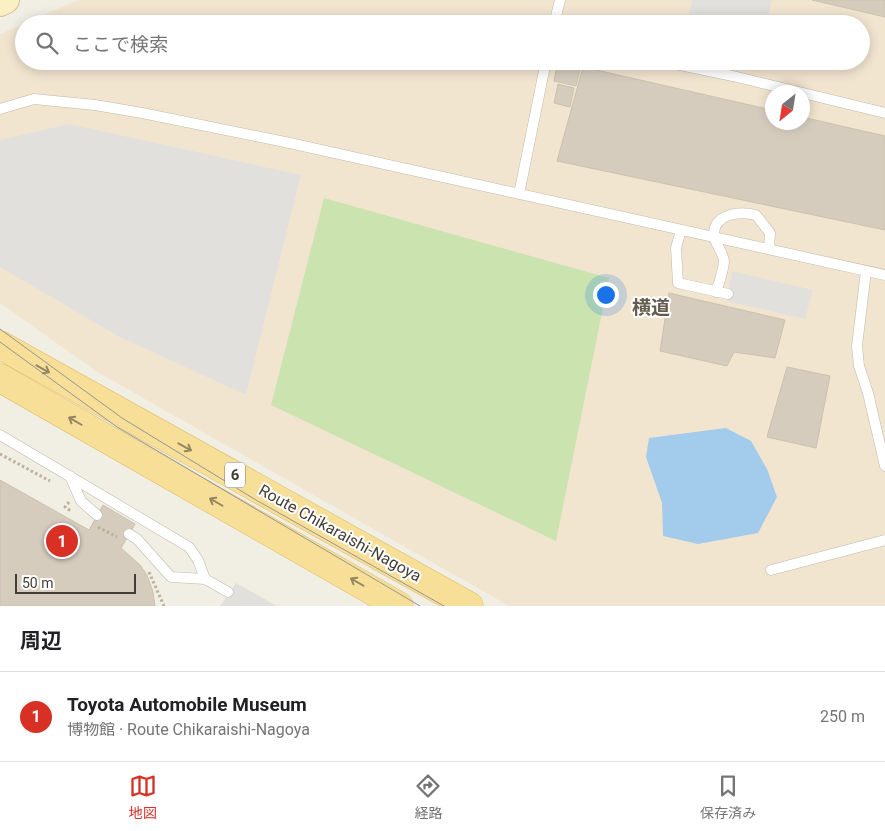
<!DOCTYPE html>
<html lang="ja">
<meta charset="utf-8">
<style>
:root{--surface:#fff;--page:#f6f6f6;--text:#202124;--muted:#757577;--line:#e0e0e0;--accent:#d93025}
body{margin:0;font-family:Roboto,"Noto Sans JP",sans-serif;background:var(--page);color:var(--text)}
.compass{position:absolute;left:765px;top:85px;width:45px;height:45px;border-radius:50%;background:var(--surface);box-shadow:0 2px 12px #0003;rotate:210deg}
.scale{position:absolute;left:15px;bottom:12px;width:121px;box-sizing:border-box;padding-left:5px;border:2px solid #433e35;border-top:0;font-size:14px;line-height:18px;white-space:nowrap;color:#433e35;-webkit-text-stroke:4px #fff;paint-order:stroke}
.you{position:absolute;left:605px;top:294px;width:18px;height:18px;margin:-12px;border:4px solid #fff;border-radius:50%;background:#1a73e8;box-shadow:0 0 0 8px #1a73e833}
.badge{display:grid;place-items:center;width:32px;height:32px;border-radius:50%;background:var(--accent);color:#fff;font-size:16px;font-weight:700}
.pin{position:absolute;translate:-50% -50%;border:2px solid #fff;box-shadow:0 1px 5px #0006}
.list{margin:0;padding:0;list-style:none}
h2{display:flex;justify-content:space-between;align-items:center;height:65px;margin:0;padding:0 20px;font-size:21px}
h2 small{font-size:16px;font-weight:400;color:var(--muted)}
.list li{display:grid;grid-template-columns:32px 1fr auto;gap:15px;align-items:center;box-sizing:border-box;height:90px;padding:0 20px;border-top:1px solid var(--line)}
.list b{display:block;font-size:19px;white-space:nowrap}
.list p{margin:0;font-size:16px;white-space:nowrap;color:var(--muted)}
.list em{font-size:16px;font-style:normal;color:var(--muted)}
.icon{flex:none;width:28px;height:28px;fill:none;stroke:currentColor;stroke-width:2;stroke-linecap:round;stroke-linejoin:round}
.map{position:relative;flex:none;width:885px;height:606px;overflow:hidden}
.search{position:absolute;background:var(--surface);box-shadow:0 2px 12px #0003;left:15px;right:15px;top:15px;height:55px;display:flex;align-items:center;gap:12px;box-sizing:border-box;padding:0 18px;border-radius:28px;color:var(--muted);font-size:19px}
.sheet{height:155px;background:var(--surface)}
nav{display:flex;justify-content:space-around;align-items:center;box-sizing:border-box;height:70px;border-top:1px solid var(--line);background:var(--surface);font-size:14px;color:var(--muted)}
nav a{display:grid;justify-items:center;gap:2px}
nav .on{color:var(--accent)}
.map>svg:first-child{display:block}
</style>
<div class="map">
<svg width="885" height="606" viewBox="0 0 885 606">
<rect width="100%" height="100%" fill="#f1eee4"/>
<path fill="#f2e5d0" fill-rule="evenodd" d="M78,0H885V606H509L99,373L0,303V34ZM24,24H861V61H24ZM772,92H802V122H772Z"/>
<path fill="#cae3af" d="M324,198L609,278L556,541L271,405Z"/>
<path fill="#e2e0dc" d="M692,0H772L766,24H687Z
M713,61H757L755,71Z
M69,124L301,175L246,395L118,336L0,267V140Z
M732,271L813,290L805,319L727,301Z
M236,583L277,606H220Z"/>
<path fill="#a3cbeb" d="M726,428L751,441L767,469L777,497L758,533L698,544L663,536L662,503L646,457L649,438Z"/>
<path fill="#d5ccbe" stroke="#ccc1ae" d="M812,0H885V17Z
M557,65L580,70L576,86L554,81Z
M583,67L772,110V122H802V117L885,136V230L557,161Z
M558,84L574,88L570,107L554,103Z
M669,293L785,320L775,358L734,352L727,366L660,351Z
M787,367L830,376L816,448L767,437Z
M0,480L89,530L103,505L135,524L121,548L140,565L147,575L153,592L155,606H0Z"/>
<g fill="none" stroke-linecap="round" stroke-linejoin="round">
<defs>
<path id="service" d="M554,24L560,0
M661,61L733,76L885,113
M0,109L34,99L95,105L142,113L285,142L885,275
M519,194L546,61
M681,230L676,248L678,283L728,294
M866,271L857,346L859,366L868,393L885,466
M716,292C719,283 723,272 724,262C724,253 715,244 714,236C713,213 740,211 756,215L770,233L769,249
M0,435L189,547L198,560L205,579L228,592
M70,476L81,501L97,515
M129,534L137,539L171,577L205,579
M771,570L885,540"/>
<path id="secondary" d="M0,3L6,0"/>
<path id="primary" d="M0,345L469,606
M0,378L399,606"/>
</defs>
<use href="#service" stroke="#bfb8ab" stroke-width="11"/>
<use href="#secondary" stroke="#cec297" stroke-width="28"/>
<use href="#primary" stroke="#dbbd68" stroke-width="29"/>
<path stroke="#bcb19a" stroke-width="3" stroke-dasharray="2.5 2.5" stroke-linecap="butt" d="M0,454L50,481
M69,502L65,507L71,511
M98,527L117,537
M149,572L164,606"/>
<use href="#service" stroke="#fff" stroke-width="10"/>
<use href="#secondary" stroke="#fbf0c4" stroke-width="26"/>
<use href="#primary" stroke="#f8df97" stroke-width="28"/>
<path stroke="#949494" stroke-width="1" d="M0,329L122,418L256,500L444,606
M0,342L117,427L420,606"/>
</g>
<defs><path id="oneway-shaft" d="M-6 0H5M1.5-3L5.5 0L1.5 3" fill="none" stroke-width="1.6" stroke-linecap="round" stroke-linejoin="round" transform="scale(1.25)"/></defs>
<g stroke="#948661">
<use href="#oneway-shaft" transform="translate(43 369) rotate(29)"/>
<use href="#oneway-shaft" transform="translate(75 421) rotate(-150)"/>
<use href="#oneway-shaft" transform="translate(185 447) rotate(29)"/>
<use href="#oneway-shaft" transform="translate(216 502) rotate(-150)"/>
<use href="#oneway-shaft" transform="translate(357 582) rotate(-150)"/>
</g>
<g text-anchor="middle" dominant-baseline="central" stroke-width="4" stroke-linejoin="round" paint-order="stroke">
<rect fill="#fff" stroke="#7b7872" stroke-width="1" x="225" y="462.5" width="20" height="25" rx="4"/>
<g font-size="15" font-weight="bold" fill="#433e35">
<text x="235" y="475">6</text>
</g>
<g font-size="16" fill="#433e35" stroke="#fff">
<text transform="translate(340 533) rotate(29)">Route Chikaraishi-Nagoya</text>
</g>
<g font-size="19" font-weight="bold" fill="#655c4d" stroke="#fff">
<text x="651" y="307">横道</text>
</g>
</g>
</svg>
<svg class="compass" viewBox="-18 -18 36 36"><path d="M0-13l5 13h-10z" fill="#e53935"/><path d="M0 13l5-13h-10z" fill="#757577"/></svg>
<div class="scale">50 m</div>
<div class="you"></div>
<div class="pin badge" style="left:62px;top:541px">1</div>
<div class="search"><svg class="icon" aria-label="search" viewBox="0 0 24 24"><circle cx="10" cy="10" r="6"/><path d="M15 15l6 6"/></svg>ここで検索</div>
</div>
<section class="sheet">
<h2>周辺<small></small></h2>
<ul class="list">
<li><span class="badge">1</span><div><b>Toyota Automobile Museum</b><p>博物館 · Route Chikaraishi-Nagoya</p></div><em>250 m</em></li>
</ul>
</section>
<nav>
<a class="on"><svg class="icon" aria-label="map" viewBox="0 0 24 24"><path d="M3 6l6-2 6 2 6-2v14l-6 2-6-2-6 2zM9 4v14M15 6v14"/></svg>地図</a>
<a><svg class="icon" aria-label="directions" viewBox="0 0 24 24"><path d="M12 3l9 9-9 9-9-9zM9 14v-3h6M13 9l2 2-2 2"/></svg>経路</a>
<a><svg class="icon" aria-label="saved" viewBox="0 0 24 24"><path d="M7 4h10v16l-5-4-5 4z"/></svg>保存済み</a>
</nav>
